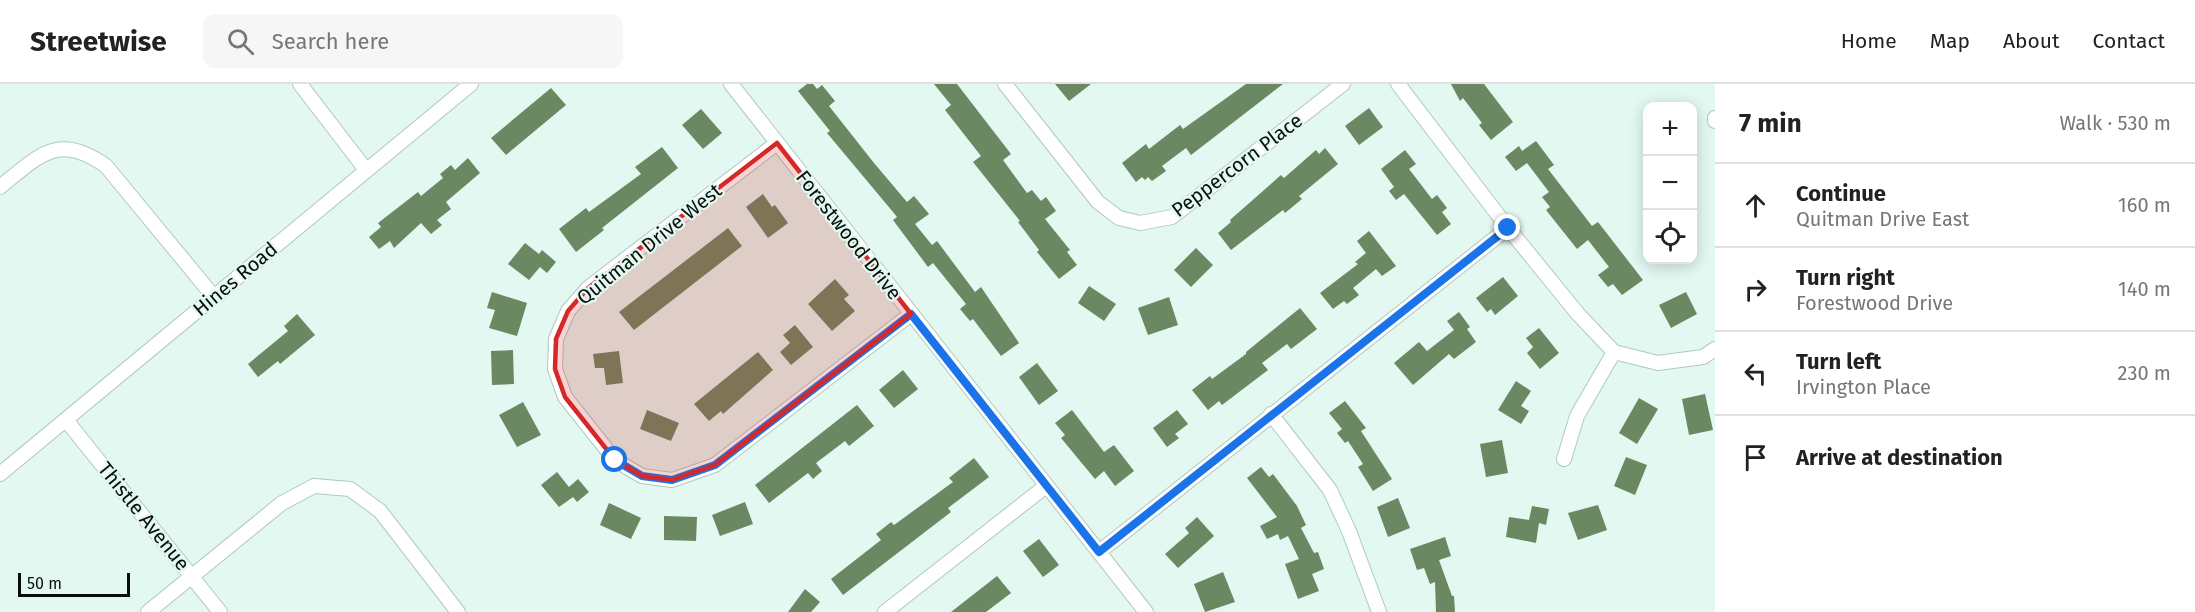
<!DOCTYPE html>
<meta charset="utf-8">
<style>
:root{--surface:#fff;--page:#f6f6f6;--text:#222;--muted:#767676;--line:#e0e0e0}
body{margin:0;font-family:"Fira Sans",sans-serif;background:var(--page);color:var(--text)}
.controls{position:absolute;right:18px;top:18px;display:grid;overflow:hidden;border-radius:12px;box-shadow:0 3px 15px #0003}
.controls button{width:54px;height:54px;display:grid;place-items:center;padding:0;border:0;border-bottom:2px solid var(--line);background:var(--surface);color:var(--text);font:30px sans-serif}
.scale{position:absolute;left:18px;bottom:15px;width:112px;box-sizing:border-box;padding-left:6px;border:3px solid #070e0b;border-top:0;font-size:16px;line-height:21px;white-space:nowrap;color:#070e0b;-webkit-text-stroke:4px #e2f8f0;paint-order:stroke}
.stop{position:absolute;width:18px;height:18px;margin:-14px;border:4px solid #1a73e8;border-radius:50%;background:#fff}
.stop.end{background:#1a73e8;border-color:#fff;box-shadow:0 2px 6px #0008}
.list{margin:0;padding:0;list-style:none}
h2{display:flex;justify-content:space-between;align-items:center;height:78px;margin:0;padding:0 24px;font-size:26px}
h2 small{font-size:20px;font-weight:400;color:var(--muted)}
.list li{display:grid;grid-template-columns:39px 1fr auto;gap:18px;align-items:center;box-sizing:border-box;height:84px;padding:0 24px;border-top:2px solid var(--line)}
.list b{display:block;font-size:22px;white-space:nowrap}
.list p{margin:0;font-size:20px;white-space:nowrap;color:var(--muted)}
.list em{font-size:20px;font-style:normal;color:var(--muted)}
.icon{flex:none;width:33px;height:33px;fill:none;stroke:currentColor;stroke-width:2;stroke-linecap:round;stroke-linejoin:round}
.map{position:relative;flex:none;width:1715px;height:528px;overflow:hidden}
header{display:flex;align-items:center;gap:36px;box-sizing:border-box;height:84px;padding:0 30px;background:var(--surface);border-bottom:2px solid var(--line)}
header strong{font-size:28px}
nav{display:flex;gap:33px;margin-inline-start:auto;font-size:21px}
.search{width:420px;height:54px;background:var(--page);display:flex;align-items:center;gap:15px;box-sizing:border-box;padding:0 21px;border-radius:12px;color:var(--muted);font-size:22px}
main{display:flex}
aside{flex:1;background:var(--surface)}
.map>svg:first-child{display:block}
</style>
<header>
<strong>Streetwise</strong>
<div class="search"><svg class="icon" aria-label="search" viewBox="0 0 24 24"><circle cx="10" cy="10" r="6"/><path d="M15 15l6 6"/></svg>Search here</div>
<nav><a>Home</a><a>Map</a><a>About</a><a>Contact</a></nav>
</header>
<main>
<div class="map">
<svg width="1715" height="528" viewBox="0 0 1715 528">
<rect width="100%" height="100%" fill="#e2f8f0"/>
<path fill="#6a8861" d="M807,0H813L817,5L822,1L835,17L829,22L874,79L907,118L914,112L929,130L915,140L932,161L937,157L975,208L981,203L1019,259L1001,272L973,235L970,237L960,225L966,220L933,179L928,183L893,136L897,133L893,128L827,49L830,47L798,7Z
M934,0H957L1011,70L1003,76L1027,109L1032,106L1041,117L1046,113L1056,127L1045,135L1070,166L1067,168L1077,181L1059,195L1037,168L1039,166L1018,138L1020,137L973,78L981,72L945,26L951,21Z
M1055,0H1091L1069,17Z
M1246,0H1283L1191,71L1186,64L1162,82L1166,87L1152,97L1148,93L1145,96L1142,93L1136,98L1122,79L1146,60L1149,65L1180,41L1183,45Z
M1451,0H1484L1513,38L1491,56L1479,41L1482,39L1463,14L1460,17Z
M551,4L566,21L506,71L491,54Z
M1369,24L1383,43L1359,61L1345,42Z
M701,25L722,49L703,65L682,41Z
M1536,57L1554,81L1548,85L1592,142L1598,138L1643,196L1622,211L1613,200L1608,203L1598,191L1609,183L1588,156L1577,165L1546,126L1550,123L1542,113L1549,108L1527,79L1516,87L1505,73L1519,62L1522,67Z
M662,63L678,84L602,144L604,146L576,168L559,145L586,124L589,128L641,90L635,83Z
M1325,64L1338,80L1299,112L1302,115L1285,129L1283,126L1231,166L1218,149L1231,138L1230,136L1281,91L1284,94L1316,66L1319,70Z
M1405,66L1416,80L1409,85L1432,115L1437,111L1447,124L1442,128L1451,140L1437,151L1404,110L1396,116L1389,107L1394,103L1381,85Z
M468,74L480,89L446,118L451,125L437,136L442,141L431,150L421,139L394,164L390,157L379,165L369,153L381,143L378,139L418,108L421,112L443,94L440,90L451,81L455,86Z
M763,110L772,123L775,121L788,139L768,154L746,123Z
M728,144L742,162L634,246L619,228Z
M1369,147L1396,182L1382,192L1376,185L1353,204L1359,211L1347,220L1344,217L1333,225L1320,209L1358,180L1355,178L1366,169L1357,157Z
M525,159L539,170L542,166L556,178L547,189L540,183L529,196L508,180Z
M1196,164L1213,181L1191,203L1174,186Z
M1503,193L1518,212L1495,231L1491,225L1487,228L1476,214Z
M835,195L849,211L844,215L855,227L832,247L808,220Z
M1089,202L1116,220L1104,237L1078,219Z
M492,208L527,219L517,252L489,244L495,226L487,224Z
M1686,208L1697,230L1671,244L1659,221Z
M1169,213L1178,241L1148,251L1138,224Z
M1300,224L1317,245L1291,265L1287,260L1262,279L1268,286L1222,321L1219,317L1208,326L1192,306L1210,292L1212,295L1246,270V268Z
M1459,228L1470,243L1467,245L1476,258L1454,275L1449,270L1413,301L1394,279L1419,258L1427,267L1454,246L1447,237Z
M297,230L315,251L280,280L278,277L258,293L248,280L288,247L284,242Z
M795,241L813,263L791,281L780,268L790,259L783,251Z
M1539,244L1559,269L1540,285L1527,269L1533,263L1526,254Z
M513,266L514,300L492,301L491,267Z
M619,267L623,299L606,301L604,284H595L593,270Z
M758,268L773,286L723,330L721,327L709,337L694,320Z
M1037,279L1058,307L1039,321L1019,293Z
M903,286L918,305L894,324L879,306Z
M1516,297L1531,307L1521,322L1529,327L1521,340L1498,326Z
M1705,310L1713,346L1689,351L1682,315Z
M1639,314L1658,325L1637,360L1619,349Z
M1345,317L1366,344L1361,347L1392,395L1373,407L1358,383L1363,380L1348,357L1345,359L1337,349L1342,345L1329,329Z
M523,318L541,351L517,363L499,331Z
M857,321L874,342L849,362L845,357L816,379L822,387L813,395L808,389L769,419L755,401Z
M647,326L679,339L671,357L640,345Z
M1072,326L1104,368L1114,361L1134,387L1115,402L1104,387L1095,395L1061,354L1065,351L1055,339Z
M1177,326L1188,340L1175,350L1179,354L1167,363L1153,344Z
M1502,356L1508,389L1486,393L1480,360Z
M1626,373L1647,381L1635,411L1614,402Z
M974,374L989,393L948,424L951,428L843,511L831,495L881,456L876,450L891,438L894,441L953,398L949,394Z
M1261,383L1269,393L1273,390L1297,422L1306,441L1301,444L1314,469L1318,468L1324,485L1312,490L1319,507L1298,515L1285,480L1299,475L1288,452L1280,456L1278,450L1267,455L1260,442L1277,433L1247,394Z
M557,388L569,403L578,395L589,408L577,418L573,413L559,423L541,401Z
M1398,414L1410,444L1388,453L1377,423Z
M745,418L753,440L720,452L712,431Z
M609,419L641,434L631,455L600,441Z
M1598,421L1607,446L1578,456L1568,429Z
M1532,422L1549,425L1546,441L1539,439L1536,459L1506,453L1509,433L1529,436Z
M664,432L697,433L696,457L664,456Z
M1197,433L1214,452L1178,484L1165,470L1189,449L1185,444Z
M1445,453L1451,472L1439,476L1452,512H1454L1455,528H1436L1435,498L1430,500L1424,484L1417,486L1410,465Z
M1039,455L1059,481L1043,493L1023,467Z
M1223,488L1235,518L1205,528L1194,500Z
M997,492L1011,509L986,528H951Z
M805,505L820,518L811,528H788Z"/>
<g fill="none" stroke-linecap="round" stroke-linejoin="round">
<defs>
<path id="minor" d="M300,0L366,86
M731,0L1146,528
M1005,0L1098,118L1119,134L1140,139L1172,133L1343,0
M1398,0L1508,144L1578,230L1614,268L1658,279L1703,273L1715,265
M1715,34V37
M777,59L588,204L568,227L556,255L555,285L565,313L615,376L642,392L672,396L715,381L911,230
M0,103C40,71 58,48 106,82L214,213
M1271,330L1330,406L1349,447L1379,528
M66,336L220,528
M1564,375L1577,332L1614,268
M0,390L471,0
M1099,468L1508,144
M148,528L282,419L314,402L350,405L380,427L458,528
M885,528L1046,402"/>
</defs>
<use href="#minor" stroke="#b2c7bf" stroke-width="16"/>
<use href="#minor" stroke="#fff" stroke-width="14"/>
</g>
<g fill="none" stroke-linecap="round" stroke-linejoin="round">
<path stroke="#1a73e8" stroke-width="8" d="M615,376L642,392L672,396L715,381L911,230L1099,468L1508,144"/>
</g>
<path fill="#d62828" fill-opacity="0.2" stroke="#d62828" stroke-width="4.5" stroke-linejoin="round" d="M777,59L911,230L715,381L672,396L642,392L615,376L565,313L555,285L556,255L568,227L588,204Z"/>
<g text-anchor="middle" dominant-baseline="central" stroke-width="4.5" stroke-linejoin="round" paint-order="stroke">
<g font-size="20" fill="#070e0b" stroke="#e2f8f0">
<text transform="translate(1237 81) rotate(-37)">Peppercorn Place</text>
<text transform="translate(849 151) rotate(52)">Forestwood Drive</text>
<text transform="translate(649 160) rotate(-39)">Quitman Drive West</text>
<text transform="translate(235 195) rotate(-40)">Hines Road</text>
<text transform="translate(144 432) rotate(51)">Thistle Avenue</text>
</g>
</g>
</svg>
<div class="controls">
<button>+</button>
<button>−</button>
<button><svg class="icon" aria-label="locate" viewBox="0 0 24 24"><circle cx="12" cy="12" r="6"/><path d="M12 2v4M12 18v4M2 12h4M18 12h4"/></svg></button>
</div>
<div class="scale">50 m</div>
<div class="stop" style="left:615px;top:376px"></div>
<div class="stop end" style="left:1508px;top:144px"></div>
</div>
<aside>
<h2>7 min<small>Walk · 530 m</small></h2>
<ul class="list">
<li><svg class="icon" aria-label="ahead" viewBox="0 0 24 24"><path d="M12 20V5M6 11l6-6 6 6"/></svg><div><b>Continue</b><p>Quitman Drive East</p></div><em>160 m</em></li>
<li><svg class="icon" aria-label="right" viewBox="0 0 24 24"><path d="M7 20v-9h11M14 6l5 5-5 5"/></svg><div><b>Turn right</b><p>Forestwood Drive</p></div><em>140 m</em></li>
<li><svg class="icon" aria-label="left" viewBox="0 0 24 24"><path d="M17 20v-9H6M10 6l-5 5 5 5"/></svg><div><b>Turn left</b><p>Irvington Place</p></div><em>230 m</em></li>
<li><svg class="icon" aria-label="arrive" viewBox="0 0 24 24"><path d="M6 21V4h12l-3 4 3 4H6"/></svg><div><b>Arrive at destination</b></div></li>
</ul>
</aside>
</main>
